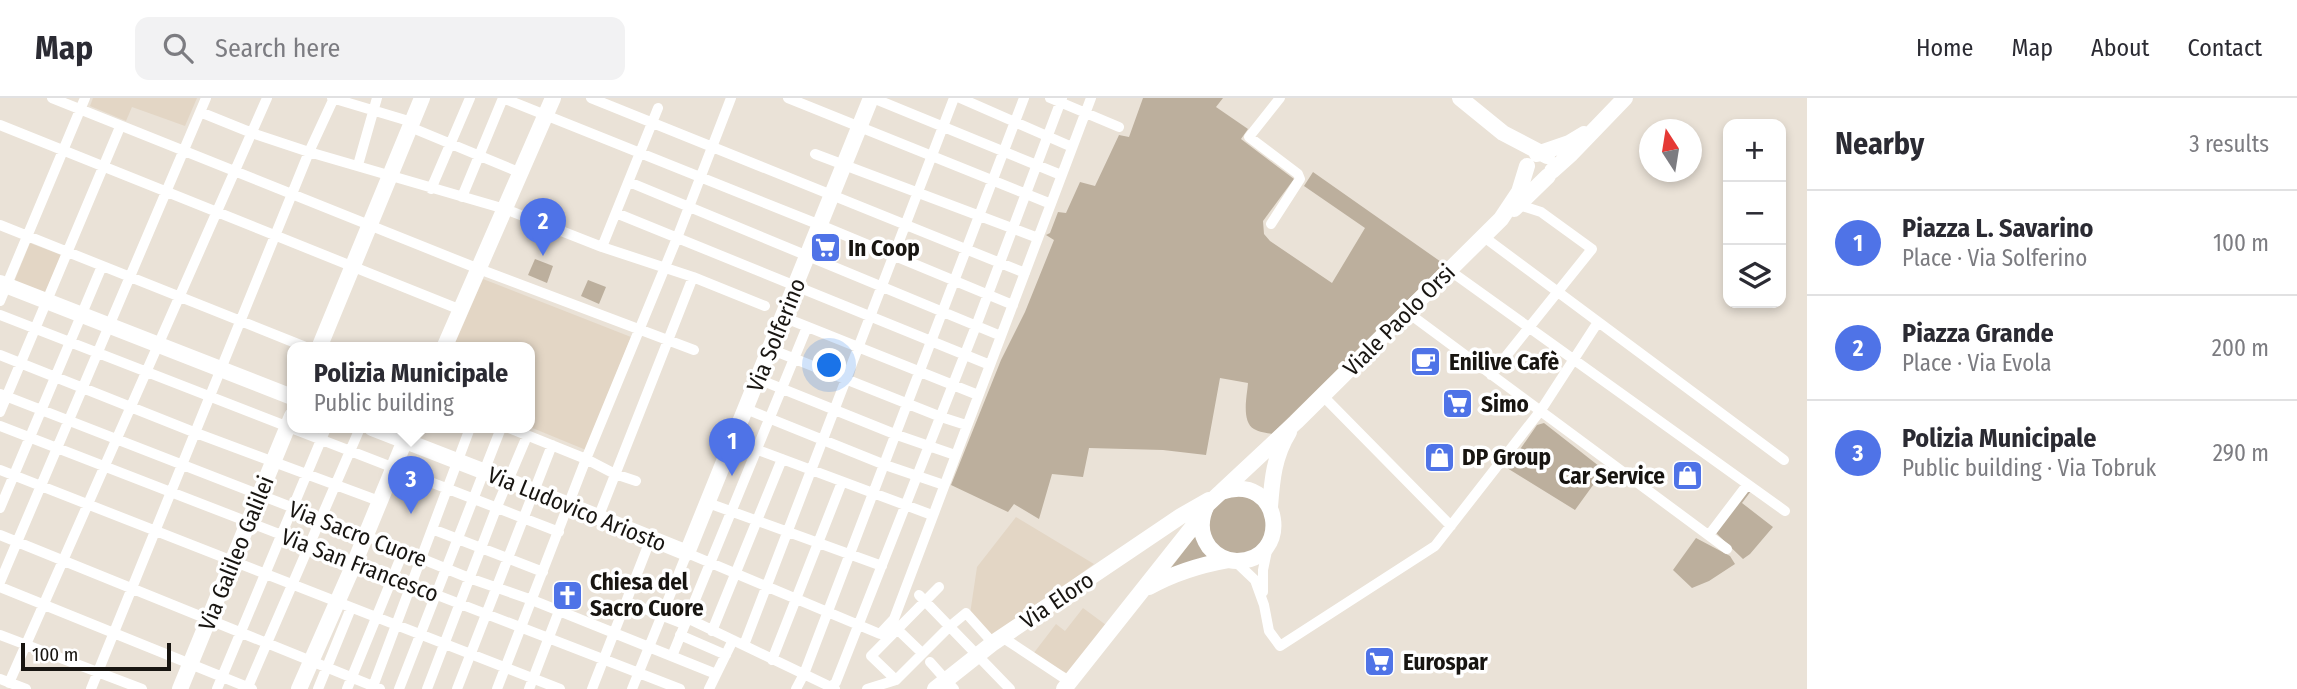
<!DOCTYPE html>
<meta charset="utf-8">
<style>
:root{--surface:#fff;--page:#f2f2f3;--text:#2b2b33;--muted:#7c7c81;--line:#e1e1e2;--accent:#4f73e7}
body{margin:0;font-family:"Fira Sans Condensed",sans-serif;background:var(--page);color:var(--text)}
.controls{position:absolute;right:21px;top:21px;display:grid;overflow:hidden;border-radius:14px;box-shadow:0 4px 10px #0003}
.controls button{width:63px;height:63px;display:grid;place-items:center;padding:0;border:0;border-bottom:2px solid var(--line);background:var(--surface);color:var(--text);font:35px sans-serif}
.compass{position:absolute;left:1639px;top:21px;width:63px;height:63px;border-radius:50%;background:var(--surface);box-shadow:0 4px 10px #0003;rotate:348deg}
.scale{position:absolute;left:21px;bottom:18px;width:150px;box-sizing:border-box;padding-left:7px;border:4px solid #181511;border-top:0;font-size:19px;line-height:24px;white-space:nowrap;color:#181511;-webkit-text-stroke:5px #fff;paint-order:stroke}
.you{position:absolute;left:830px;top:268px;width:24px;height:24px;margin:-18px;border:5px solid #fff;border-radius:50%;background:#1a73e8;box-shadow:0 0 0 10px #1a73e833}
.badge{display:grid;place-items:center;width:46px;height:46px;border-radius:50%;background:var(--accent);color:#fff;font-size:23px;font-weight:700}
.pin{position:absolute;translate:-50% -58px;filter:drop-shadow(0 2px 4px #0008)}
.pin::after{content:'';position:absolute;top:37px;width:24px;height:21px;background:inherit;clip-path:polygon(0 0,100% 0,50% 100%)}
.popup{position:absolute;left:287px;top:244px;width:248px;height:91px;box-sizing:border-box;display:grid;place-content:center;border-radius:14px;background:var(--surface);filter:drop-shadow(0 2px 5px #0005);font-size:23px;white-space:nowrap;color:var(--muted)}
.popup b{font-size:26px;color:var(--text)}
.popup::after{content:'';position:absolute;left:50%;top:100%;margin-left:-14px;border:14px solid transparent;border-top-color:var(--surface)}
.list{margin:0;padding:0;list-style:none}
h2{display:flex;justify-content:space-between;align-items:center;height:91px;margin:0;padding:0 28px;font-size:30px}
h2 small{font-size:23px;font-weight:400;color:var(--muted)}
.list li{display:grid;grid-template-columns:46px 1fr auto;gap:21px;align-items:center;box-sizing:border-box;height:105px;padding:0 28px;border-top:2px solid var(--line)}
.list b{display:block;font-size:26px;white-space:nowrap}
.list p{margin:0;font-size:23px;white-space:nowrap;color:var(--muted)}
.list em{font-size:23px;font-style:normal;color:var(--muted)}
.icon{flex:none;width:38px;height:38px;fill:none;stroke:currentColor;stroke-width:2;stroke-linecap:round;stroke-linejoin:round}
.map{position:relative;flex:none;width:1807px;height:591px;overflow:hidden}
header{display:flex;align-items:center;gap:42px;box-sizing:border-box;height:98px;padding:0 35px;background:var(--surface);border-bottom:2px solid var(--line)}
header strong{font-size:33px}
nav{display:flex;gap:38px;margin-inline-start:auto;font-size:24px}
.search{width:490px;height:63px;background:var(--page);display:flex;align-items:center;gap:18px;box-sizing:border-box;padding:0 24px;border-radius:14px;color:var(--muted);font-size:26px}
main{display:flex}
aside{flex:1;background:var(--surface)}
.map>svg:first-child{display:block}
</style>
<header>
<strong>Map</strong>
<div class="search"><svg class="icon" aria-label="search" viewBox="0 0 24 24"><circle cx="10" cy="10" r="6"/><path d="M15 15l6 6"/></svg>Search here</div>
<nav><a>Home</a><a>Map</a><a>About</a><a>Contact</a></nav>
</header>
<main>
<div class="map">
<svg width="1807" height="591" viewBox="0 0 1807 591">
<rect width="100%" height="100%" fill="#eae2d7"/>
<path fill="#e3d6c5" d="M93,0H197L185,28L132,9L126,23L90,8Z
M30,145L61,157L45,197L14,184Z
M483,181L631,239L586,352L530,329V250H453Z
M1016,419L1094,466L993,540L970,516L977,469Z
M1083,510L1106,527L1067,575L1049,568L1033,556L1056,526L1065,533Z"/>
<path fill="#bcaf9d" d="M1143,0H1223L1216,9L1248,31L1241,41L1294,81L1263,123L1264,136L1270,143L1332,185L1365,130L1304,88L1313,74L1444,166L1272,336C1267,335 1259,334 1254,331C1241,323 1247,298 1248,285L1220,280L1206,357L1163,352L1089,350L1083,379L1052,376L1039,421L1014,406L1008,414L951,387L1001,262L1025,214L1054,142L1046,137L1050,135L1058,114L1066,115L1080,84L1095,88L1119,37L1129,39Z
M535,161L553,168L547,185L528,177Z
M588,182L606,189L599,206L581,198Z
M1544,325L1604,372L1575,412L1507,370L1537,327Z
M1749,392L1751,393L1742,405L1773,429L1750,456L1743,461L1715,434Z
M1209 427a29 29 0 1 1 58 0a29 29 0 1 1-58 0Z
M1196,439L1212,458L1170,471L1194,440Z
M1696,440L1730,458L1735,466L1709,483L1692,490L1673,472Z"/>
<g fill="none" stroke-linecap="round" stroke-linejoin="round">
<path stroke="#fff" stroke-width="10" d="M52,0L479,171L694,252
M332,0L412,24
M503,0L820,127L1013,207
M591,0L1025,175
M788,0L1051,106
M873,0L1061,77
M960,0L1072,49
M1050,0L1119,29
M200,14L252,35L309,54L505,111L602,149L693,179L765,208
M0,27L461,212
M410,29L521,75
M815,56L1038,140
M358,67L377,0
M629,84L1001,238
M431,91L470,0
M462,99L503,0
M616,115L990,267
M1271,126L1300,81L1298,76L1249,39L1280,0
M0,127L308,250
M1484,139L1784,362
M602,149L658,10
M1449,172L1785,413
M0,203L85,0
M1407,214L1727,451
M0,217L559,434
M783,219L978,297
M770,251L941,319L966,327
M0,257L196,335L379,403
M1491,277L1592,151L1541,114L1519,107
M758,281L897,337L955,357
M0,296L366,438L469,480L532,502L716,576
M1323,298L1451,428
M746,311L885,367L944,387
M0,314L120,29
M0,328L680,591
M509,330L586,361L615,376L636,383
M734,343L932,417
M0,372L560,591
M708,405L882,468
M0,410L102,168
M598,420L693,179
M432,431L543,474
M0,437L380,591
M1709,437L1747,387
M1235,463L1255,482L1264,507L1269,533L1280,548L1435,448L1541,312L1598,224
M0,484L206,0
M0,489L252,591
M1263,494V472L1268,448
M919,497L1010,591
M627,504L684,526
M687,520L835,591
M897,531L922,555
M712,533L782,361
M0,537L142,591
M680,537L726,557
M1002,539L1070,584
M744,547L954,0
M672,558L807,229
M772,562L842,384
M930,564L954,591
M0,581L26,591
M896,582L871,558L939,489
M9,585L267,0
M91,591L309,54L334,0
M217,591L326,330
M247,591L360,330
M318,591L351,510
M347,591L403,454
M372,591L470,330
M399,591L501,330
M427,591L496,411L527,338
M457,591L552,347
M497,591L586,361L677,140L731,0
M529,591L559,513
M592,591L651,440
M632,591L687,455L880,536L894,521L1091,0
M709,591L733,542
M796,591L804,576L1024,0
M829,591L836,584L976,228L1062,0
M867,591L896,582L949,529L966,515L993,545"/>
<path stroke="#fff" stroke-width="16" d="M1460,0L1503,35L1547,58
M1537,56L1569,45L1584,36
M1552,73L1571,56L1625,0
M1514,111L1548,78
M0,185L292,299
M319,250L422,0
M444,250L553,0
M372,330L534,393L687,455L871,0
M1221,394C1283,373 1292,463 1237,463C1226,463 1216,457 1209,449C1199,435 1200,421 1207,407L1296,324L1501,121L1519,94L1527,68
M1270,409C1272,382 1274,358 1289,334
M1149,489C1174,475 1200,467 1228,462
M180,591L292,318
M299,591L354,466L410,330
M935,591L993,545L1181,418L1209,402
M1064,591L1202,417"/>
</g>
<defs>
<symbol id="supermarket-square" viewBox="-11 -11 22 22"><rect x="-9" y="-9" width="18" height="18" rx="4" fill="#4f73e7" stroke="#fff"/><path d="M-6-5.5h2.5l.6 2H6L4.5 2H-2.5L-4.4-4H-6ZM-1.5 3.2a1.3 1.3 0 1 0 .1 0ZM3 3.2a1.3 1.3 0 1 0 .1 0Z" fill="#fff"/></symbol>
<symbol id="cafe-square" viewBox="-11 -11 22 22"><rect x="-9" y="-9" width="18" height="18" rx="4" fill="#4f73e7" stroke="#fff"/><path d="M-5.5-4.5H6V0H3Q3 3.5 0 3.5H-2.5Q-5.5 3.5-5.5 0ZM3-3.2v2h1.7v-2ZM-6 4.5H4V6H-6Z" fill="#fff"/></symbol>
<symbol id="shop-square" viewBox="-11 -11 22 22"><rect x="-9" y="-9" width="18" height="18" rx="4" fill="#4f73e7" stroke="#fff"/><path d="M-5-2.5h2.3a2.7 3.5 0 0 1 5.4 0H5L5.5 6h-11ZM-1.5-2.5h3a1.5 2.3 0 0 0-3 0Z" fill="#fff"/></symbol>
<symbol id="church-square" viewBox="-11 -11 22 22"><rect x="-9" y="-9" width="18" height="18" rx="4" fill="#4f73e7" stroke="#fff"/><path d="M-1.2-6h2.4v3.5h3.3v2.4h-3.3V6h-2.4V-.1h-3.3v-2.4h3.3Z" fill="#fff"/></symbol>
</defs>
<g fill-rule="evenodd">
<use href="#supermarket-square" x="808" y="132" width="35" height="35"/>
<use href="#cafe-square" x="1408" y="246" width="35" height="35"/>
<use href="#supermarket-square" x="1440" y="288" width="35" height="35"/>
<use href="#shop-square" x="1422" y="342" width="35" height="35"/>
<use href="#shop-square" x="1670" y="360" width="35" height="35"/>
<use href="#church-square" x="550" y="480" width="35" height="35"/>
<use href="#supermarket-square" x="1362" y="546" width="35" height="35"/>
</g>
<g text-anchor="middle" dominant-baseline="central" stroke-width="7" stroke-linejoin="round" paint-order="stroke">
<g font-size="23" font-weight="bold" fill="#181511" stroke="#fff" text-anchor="start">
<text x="848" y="150">In Coop</text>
<text x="1449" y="264">Enilive Cafè</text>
<text x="1481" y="306">Simo</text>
<text x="1462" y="359">DP Group</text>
<text x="1665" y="378" text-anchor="end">Car Service</text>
<text x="590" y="484">Chiesa del<tspan x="590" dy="26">Sacro Cuore</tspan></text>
<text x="1403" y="564">Eurospar</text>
</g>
<g font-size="23" fill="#181511" stroke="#fff">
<text transform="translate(1399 222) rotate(-45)">Viale Paolo Orsi</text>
<text transform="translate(776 237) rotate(-68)">Via Solferino</text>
<text transform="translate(577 411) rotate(22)">Via Ludovico Ariosto</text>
<text transform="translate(358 436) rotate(21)">Via Sacro Cuore</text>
<text transform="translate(236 455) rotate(-68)">Via Galileo Galilei</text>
<text transform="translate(360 467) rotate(21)">Via San Francesco</text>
<text transform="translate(1057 502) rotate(-34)">Via Eloro</text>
</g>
</g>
</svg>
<div class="controls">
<button>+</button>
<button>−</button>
<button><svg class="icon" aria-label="layers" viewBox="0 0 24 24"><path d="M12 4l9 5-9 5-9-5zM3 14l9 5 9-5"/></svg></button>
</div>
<svg class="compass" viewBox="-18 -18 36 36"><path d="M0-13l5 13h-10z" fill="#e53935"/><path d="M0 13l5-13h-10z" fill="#7c7c81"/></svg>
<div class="scale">100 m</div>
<div class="you"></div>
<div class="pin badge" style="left:732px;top:378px">1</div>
<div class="pin badge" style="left:543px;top:158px">2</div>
<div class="pin badge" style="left:411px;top:416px">3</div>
<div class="popup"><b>Polizia Municipale</b>Public building</div>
</div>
<aside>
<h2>Nearby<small>3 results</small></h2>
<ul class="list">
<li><span class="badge">1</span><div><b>Piazza L. Savarino</b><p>Place · Via Solferino</p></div><em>100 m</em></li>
<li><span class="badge">2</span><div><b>Piazza Grande</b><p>Place · Via Evola</p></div><em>200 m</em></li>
<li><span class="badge">3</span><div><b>Polizia Municipale</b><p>Public building · Via Tobruk</p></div><em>290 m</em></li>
</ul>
</aside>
</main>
